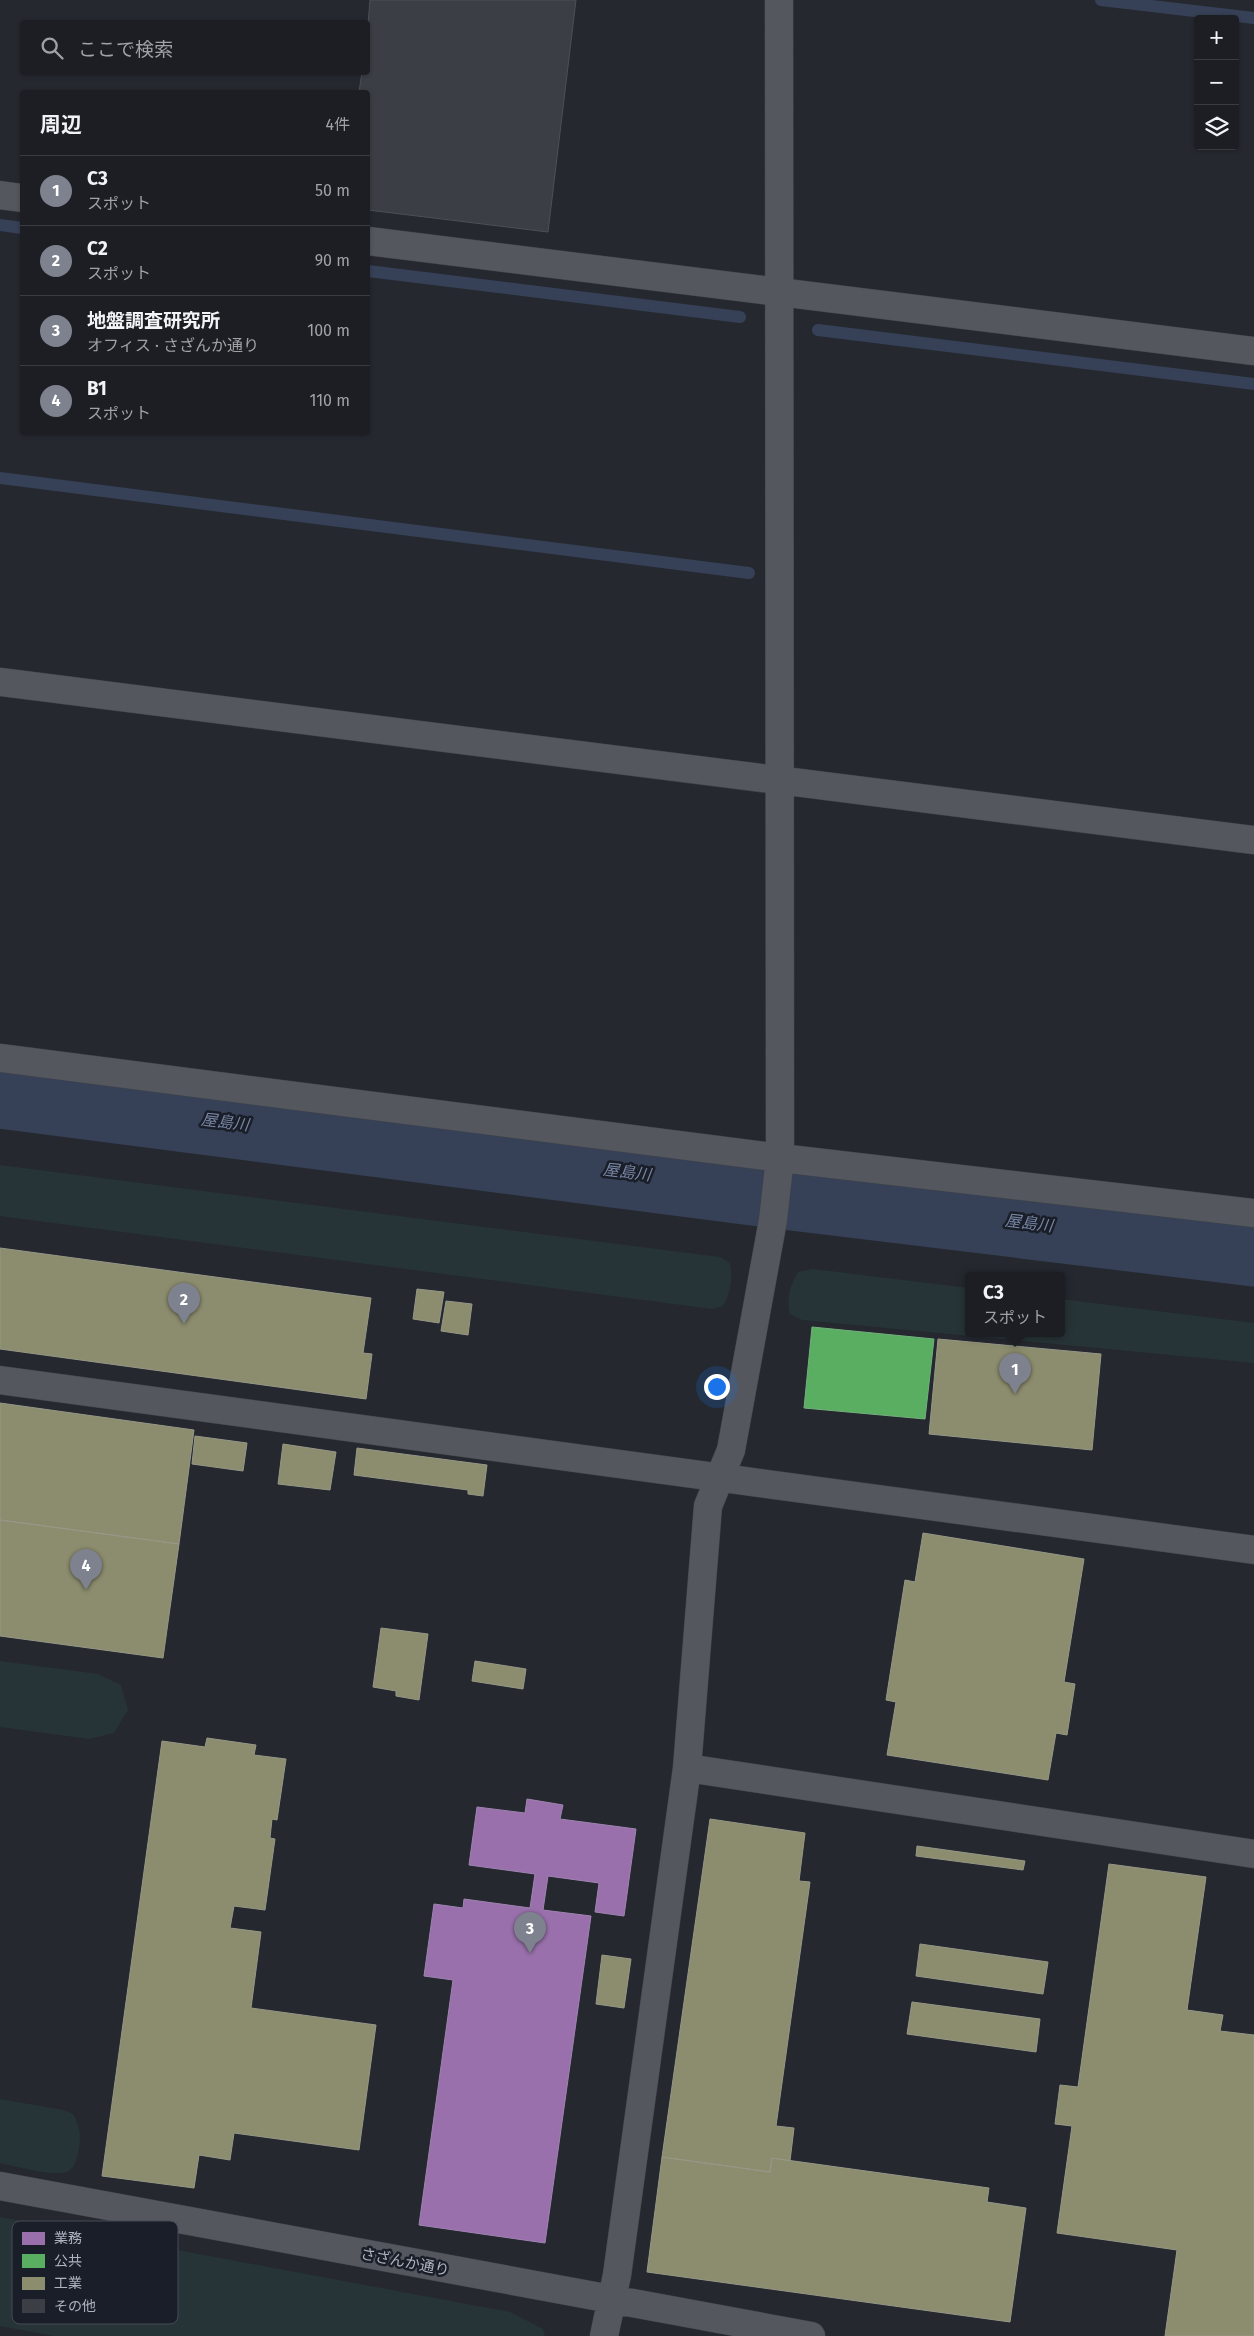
<!DOCTYPE html>
<html lang="ja">
<meta charset="utf-8">
<style>
:root{--surface:#1c1e23;--page:#25272b;--text:#f1f3f6;--muted:#a0a2a6;--line:#3a3c41;--accent:#7e828e}
body{margin:0;font-family:"Fira Sans","Noto Sans JP",sans-serif;background:var(--page);color:var(--text)}
.controls{position:absolute;right:15px;top:15px;display:grid;overflow:hidden;border-radius:5px;box-shadow:0 1px 4px #0004}
.controls button{width:45px;height:45px;display:grid;place-items:center;padding:0;border:0;border-bottom:1px solid var(--line);background:var(--surface);color:var(--text);font:25px sans-serif}
.you{position:absolute;left:716px;top:1386px;width:18px;height:18px;margin:-12px;border:4px solid #fff;border-radius:50%;background:#1a73e8;box-shadow:0 0 0 8px #1a73e833}
.badge{display:grid;place-items:center;width:32px;height:32px;border-radius:50%;background:var(--accent);color:#fff;font-size:16px;font-weight:700}
.pin{position:absolute;translate:-50% -41px;filter:drop-shadow(0 1px 2px #0008)}
.pin::after{content:'';position:absolute;top:26px;width:18px;height:15px;background:inherit;clip-path:polygon(0 0,100% 0,50% 100%)}
.popup{position:absolute;left:965px;top:1272px;width:100px;height:65px;box-sizing:border-box;display:grid;place-content:center;border-radius:5px;background:var(--surface);filter:drop-shadow(0 1px 4px #0005);font-size:16px;white-space:nowrap;color:var(--muted)}
.popup b{font-size:19px;color:var(--text)}
.popup::after{content:'';position:absolute;left:50%;top:100%;margin-left:-10px;border:10px solid transparent;border-top-color:var(--surface)}
.list{margin:0;padding:0;list-style:none}
h2{display:flex;justify-content:space-between;align-items:center;height:65px;margin:0;padding:0 20px;font-size:21px}
h2 small{font-size:16px;font-weight:400;color:var(--muted)}
.list li{display:grid;grid-template-columns:32px 1fr auto;gap:15px;align-items:center;box-sizing:border-box;height:70px;padding:0 20px;border-top:1px solid var(--line)}
.list b{display:block;font-size:19px;white-space:nowrap}
.list p{margin:0;font-size:16px;white-space:nowrap;color:var(--muted)}
.list em{font-size:16px;font-style:normal;color:var(--muted)}
.icon{flex:none;width:28px;height:28px;fill:none;stroke:currentColor;stroke-width:2;stroke-linecap:round;stroke-linejoin:round}
.map{position:relative;flex:none;width:1254px;height:2336px;overflow:hidden}
.search{position:absolute;background:var(--surface);box-shadow:0 1px 4px #0004;left:20px;top:20px;width:350px;height:55px;display:flex;align-items:center;gap:12px;box-sizing:border-box;padding:0 18px;border-radius:5px;color:var(--muted);font-size:19px}
.panel{position:absolute;background:var(--surface);box-shadow:0 1px 4px #0004;left:20px;top:90px;width:350px;height:345px;border-radius:5px}
.map>svg:first-child{display:block}
</style>
<div class="map">
<svg width="1254" height="2336" viewBox="0 0 1254 2336">
<rect width="100%" height="100%" fill="#25282f"/>
<path fill="#273437" d="M0,1165L720,1257L730,1263C733,1278 731,1293 723,1306L712,1309L0,1216Z
M813,1269L969,1288V1333H1061V1299L1254,1323V1363L802,1320L790,1314C786,1298 790,1286 798,1272Z
M0,1661L98,1674L121,1685L128,1710L114,1733L89,1739L0,1727Z
M0,2099L63,2110L73,2114C80,2127 81,2135 79,2148C77,2157 76,2168 67,2172C53,2177 15,2166 0,2163Z
M0,2217L510,2312L543,2329L545,2336H54L0,2326Z"/>
<path fill="#9970ab" stroke="#9f84b2" d="M527,1799L563,1805L560,1819L636,1829L624,1916L595,1912L599,1883L548,1876L543,1910L591,1916L545,2243L419,2225L453,1980L424,1976L434,1904L463,1908L464,1899L530,1908L535,1874L469,1865L477,1807L525,1813Z"/>
<path fill="#5aae61" stroke="#73b07e" d="M812,1327L934,1339L925,1419L804,1408Z"/>
<path fill="#8c8c6e" stroke="#969887" d="M0,1248L371,1298L363,1353L372,1354L366,1399L0,1349Z
M417,1289L444,1292L439,1323L413,1319Z
M446,1301L472,1304L468,1335L441,1331Z
M938,1339L1101,1354L1092,1450L929,1434Z
M0,1403L194,1430L179,1544L0,1520Z
M195,1436L247,1443L243,1471L192,1464Z
M283,1444L336,1452L330,1490L278,1484Z
M357,1448L487,1465L483,1496L468,1494V1490L354,1475Z
M0,1520L179,1544L163,1658L0,1636Z
M923,1533L1084,1559L1064,1682L1075,1684L1067,1735L1056,1733L1048,1780L887,1755L896,1702L886,1700L905,1580L915,1582Z
M381,1628L428,1634L419,1700L396,1696V1691L373,1687Z
M475,1661L526,1669L523,1689L472,1681Z
M207,1738L256,1745L254,1755L286,1759L277,1820L272,1819L270,1838L275,1839L265,1910L234,1906L230,1928L261,1932L251,2008L376,2025L359,2150L234,2133L230,2160L199,2155L194,2188L102,2176L162,1741L205,1747Z
M710,1819L805,1833L799,1881L810,1882L776,2126L794,2128L790,2161L772,2158L770,2172L662,2157Z
M917,1846L1025,1861L1023,1870L916,1856Z
M1109,1864L1206,1877L1187,2010L1223,2015L1220,2031L1254,2035V2336H1165L1177,2250L1057,2233L1072,2126L1055,2124L1060,2085L1078,2087Z
M920,1944L1048,1962L1043,1994L916,1976Z
M602,1955L631,1959L624,2008L596,2004Z
M912,2002L1040,2019L1036,2052L907,2034Z
M662,2157L770,2172L772,2158L989,2188L987,2202L1026,2208L1010,2322L647,2272Z"/>
<g fill="none" stroke-linecap="round" stroke-linejoin="round">
<path stroke="#364157" stroke-width="12" d="M1101,0L1254,18
M0,225L22,228
M368,271L740,317
M818,330L1254,384
M0,478L749,573"/>
<path stroke="#364157" stroke-width="71" d="M0,1093L776,1193L1254,1251"/>
</g>
<path fill="#3b3e44" stroke="#4d5057" d="M370,0H576L548,232L368,210V92H359L362,72H368V24Z"/>
<g fill="none" stroke-linecap="round" stroke-linejoin="round">
<defs>
<path id="minor" d="M0,195L22,198
M368,241L1254,351
M0,682L1254,840
M0,1058L780,1158L1254,1213
M0,1380L1254,1550
M687,1768L1254,1854
M0,2186L811,2336
M604,2336L617,2275L687,1768L708,1506L731,1450L773,1220L780,1158L779,0"/>
</defs>
<use href="#minor" stroke="#404348" stroke-width="29"/>
<use href="#minor" stroke="#54575e" stroke-width="28"/>
</g>
<g text-anchor="middle" dominant-baseline="central" stroke-width="5" stroke-linejoin="round" paint-order="stroke">
<g font-size="15" fill="#aeb3c1" stroke="#1a1e28">
<text transform="translate(405 2262) rotate(11)">さざんか通り</text>
</g>
<g font-size="16" font-style="italic" fill="#7987a6" stroke="#1a1e28">
<text transform="translate(225 1122) rotate(7)">屋島川</text>
<text transform="translate(627 1172) rotate(7)">屋島川</text>
<text transform="translate(1029 1223) rotate(7)">屋島川</text>
</g>
</g>
<rect x="12" y="2221" width="166" height="103" rx="8" fill="#1a1e28" stroke="#464b56" stroke-width="1"/>
<rect x="22" y="2232" width="23" height="13" fill="#9970ab"/>
<rect x="22" y="2254" width="23" height="14" fill="#5aae61"/>
<rect x="22" y="2277" width="23" height="13" fill="#8c8c6e"/>
<rect x="22" y="2299" width="23" height="14" fill="#3b3e44"/>
<g font-size="14" fill="#aeb3c1">
<text x="54" y="2243">業務</text>
<text x="54" y="2266">公共</text>
<text x="54" y="2288">工業</text>
<text x="54" y="2311">その他</text>
</g>
</svg>
<div class="controls">
<button>+</button>
<button>−</button>
<button><svg class="icon" aria-label="layers" viewBox="0 0 24 24"><path d="M12 4l9 5-9 5-9-5zM3 14l9 5 9-5"/></svg></button>
</div>
<div class="you"></div>
<div class="pin badge" style="left:1015px;top:1394px">1</div>
<div class="popup"><b>C3</b>スポット</div>
<div class="pin badge" style="left:184px;top:1324px">2</div>
<div class="pin badge" style="left:530px;top:1953px">3</div>
<div class="pin badge" style="left:86px;top:1590px">4</div>
<div class="search"><svg class="icon" aria-label="search" viewBox="0 0 24 24"><circle cx="10" cy="10" r="6"/><path d="M15 15l6 6"/></svg>ここで検索</div>
<section class="panel">
<h2>周辺<small>4件</small></h2>
<ul class="list">
<li><span class="badge">1</span><div><b>C3</b><p>スポット</p></div><em>50 m</em></li>
<li><span class="badge">2</span><div><b>C2</b><p>スポット</p></div><em>90 m</em></li>
<li><span class="badge">3</span><div><b>地盤調査研究所</b><p>オフィス · さざんか通り</p></div><em>100 m</em></li>
<li><span class="badge">4</span><div><b>B1</b><p>スポット</p></div><em>110 m</em></li>
</ul>
</section>
</div>
